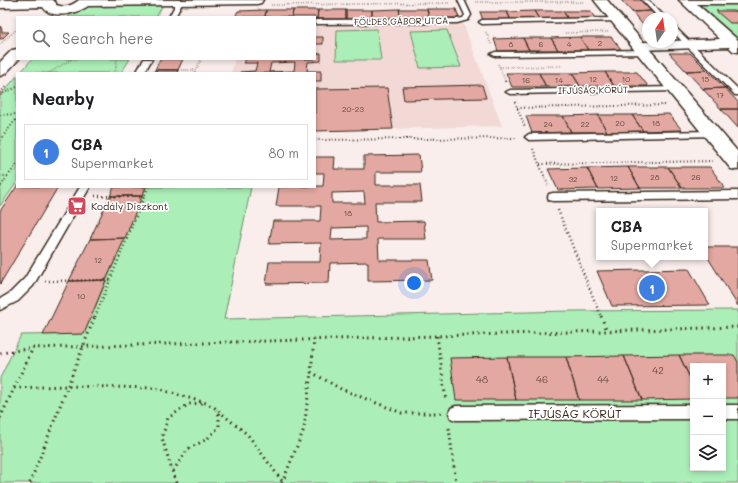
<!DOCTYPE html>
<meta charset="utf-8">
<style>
:root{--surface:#fff;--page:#f2f2f2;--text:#202124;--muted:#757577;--line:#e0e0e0;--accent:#7c3aed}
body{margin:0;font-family:Mali,sans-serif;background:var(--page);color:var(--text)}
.controls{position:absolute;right:12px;bottom:12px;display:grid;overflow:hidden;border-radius:0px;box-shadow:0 2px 6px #0003}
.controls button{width:36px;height:36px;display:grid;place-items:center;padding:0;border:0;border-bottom:1px solid var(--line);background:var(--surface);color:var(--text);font:20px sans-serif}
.compass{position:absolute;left:642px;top:12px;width:36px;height:36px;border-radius:50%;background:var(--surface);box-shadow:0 2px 6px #0003;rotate:13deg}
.you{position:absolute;left:414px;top:283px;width:14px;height:14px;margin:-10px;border:3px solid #fff;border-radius:50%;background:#1a73e8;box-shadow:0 0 0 6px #1a73e833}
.badge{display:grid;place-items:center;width:26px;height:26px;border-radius:50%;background:var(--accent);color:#fff;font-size:13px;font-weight:700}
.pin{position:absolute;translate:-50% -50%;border:2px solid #fff;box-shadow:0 1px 4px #0006}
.popup{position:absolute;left:596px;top:208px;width:112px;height:52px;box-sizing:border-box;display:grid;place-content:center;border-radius:0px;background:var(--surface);filter:drop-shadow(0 1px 3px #0005);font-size:13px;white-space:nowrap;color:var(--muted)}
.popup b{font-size:15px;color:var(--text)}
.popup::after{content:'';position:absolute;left:50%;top:100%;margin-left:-8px;border:8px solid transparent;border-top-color:var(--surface)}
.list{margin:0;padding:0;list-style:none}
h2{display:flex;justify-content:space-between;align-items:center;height:52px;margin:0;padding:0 16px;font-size:17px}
h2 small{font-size:13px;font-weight:400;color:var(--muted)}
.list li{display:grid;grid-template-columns:26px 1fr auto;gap:12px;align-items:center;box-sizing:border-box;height:56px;margin:0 8px 8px;padding:0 8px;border:1px solid var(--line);border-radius:0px}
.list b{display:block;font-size:15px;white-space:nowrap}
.list p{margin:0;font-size:13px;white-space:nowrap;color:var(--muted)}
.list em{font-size:13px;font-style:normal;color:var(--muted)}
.icon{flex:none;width:22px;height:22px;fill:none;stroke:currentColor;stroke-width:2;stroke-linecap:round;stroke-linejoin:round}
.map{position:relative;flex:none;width:738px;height:483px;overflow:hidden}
.search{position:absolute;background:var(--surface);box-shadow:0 2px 6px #0003;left:16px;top:16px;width:300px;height:44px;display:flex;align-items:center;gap:10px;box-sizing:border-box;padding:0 14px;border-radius:0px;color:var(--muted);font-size:15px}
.panel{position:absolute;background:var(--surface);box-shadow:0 2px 6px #0003;left:16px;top:72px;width:300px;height:116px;border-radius:0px}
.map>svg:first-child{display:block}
</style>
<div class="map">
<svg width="738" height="483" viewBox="0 0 738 483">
<rect width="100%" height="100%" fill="#f9eeec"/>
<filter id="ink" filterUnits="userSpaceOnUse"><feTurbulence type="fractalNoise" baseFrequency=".025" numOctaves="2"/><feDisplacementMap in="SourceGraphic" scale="8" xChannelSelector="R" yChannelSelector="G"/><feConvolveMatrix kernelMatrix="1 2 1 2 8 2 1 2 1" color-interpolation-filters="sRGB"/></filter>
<g filter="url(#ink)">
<path fill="#f2d9d6" d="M463,23L502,126L315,131V73H231L235,59H315V26Z"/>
<path fill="#abeeb7" stroke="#738c6a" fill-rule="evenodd" d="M689,3H738V48Z
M163,5L156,17H68L72,13L83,6Z
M377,29L381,60H336L337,30Z
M447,30L461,67L420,68L411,31Z
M32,59H130L121,73H20Z
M17,76V182L0,206V96Z
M146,187H251L224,319L571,311L738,310V483H0V378L21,335L84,334ZM693,366H723V468H693Z"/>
<path fill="#e2a8a1" stroke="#3b2a1e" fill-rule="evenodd" d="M621,0H640L651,11L632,12Z
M399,9L401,18H372V10Z
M399,9H427L429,18H401Z
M427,9H456L459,18H429Z
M266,10L265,17H235L238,11Z
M266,10H293L292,17H265Z
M293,10H318L317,19H315V17H292Z
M318,10H346V19H317Z
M346,10H372V18L346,19Z
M534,11L539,19L511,20L507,12Z
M534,11H563L568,19H539Z
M563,11H590L596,19H568Z
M651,11L657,18H648V26H644L632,12Z
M716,11H735L738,14V23H730Z
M480,12H507L511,20H483Z
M0,26L2,29V32H9L2,39H0Z
M315,37H323V44H315Z
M580,37H611L621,49L588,50Z
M580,37L588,50H558L551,38Z
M523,38H551L558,50H529Z
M523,38L529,50L498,51L494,39Z
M321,53V61L308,62L307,71H321V81H315V73H240V72L255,71L257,63H244L246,59H315V54ZM295,62L294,71L269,72L271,63Z
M669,53H690L707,70L686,71Z
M160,59H183L178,70H155Z
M155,70H178L177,73H153Z
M707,70L725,88L703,89L686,71Z
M605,72H637L648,86H614Z
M605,72L614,86H580L572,73Z
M506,73H539L546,87H512Z
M539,73H572L580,86L546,87Z
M482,85L486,98L404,100L402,87Z
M387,88L393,129L315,131V89Z
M725,88L738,102V109H721L703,89Z
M721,109H738V128Z
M669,114L682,130L643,131L632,115Z
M598,115H632L643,131L607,132Z
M598,115L607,132H571L563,116Z
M526,116H563L571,132L532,133Z
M419,155L421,172H376V185H420L422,202H375L376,222L424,221L426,239H378L379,260H429L432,280L368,281V262L330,263L329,283L266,284L269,262H320L321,243L269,244L273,221H320L321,206H276L279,187L323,186L324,173H315V157H335L334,169H364V156ZM364,192L365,203H332V193ZM366,227V239L331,240L332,228Z
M628,167H668L682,188H640Z
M628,167L640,188L598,189L587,168Z
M668,167H710L725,188H682Z
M587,168L598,189L558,190L548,169Z
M17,186L58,187L0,284V211Z
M114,187H146L142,196H110Z
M110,196H142L125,238L90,239Z
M125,238L106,280L69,281L90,239Z
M705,247H738V306L705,253Z
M689,269L710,305L612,306L597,271Z
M106,280L84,334L43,335L69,281Z
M679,355H734L738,362V398H723V366H693V384Z
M679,355L693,384V399L642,400L624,356Z
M624,356L642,400H579L566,357Z
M507,357H566L579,400H516Z
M507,357L516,400H456L450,358Z"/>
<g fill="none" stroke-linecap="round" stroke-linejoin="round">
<defs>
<path id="lane" d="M178,0H184L175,17H169Z
M458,0H464L471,15L468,20L457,23L315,24V20L457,19L463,18L465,15Z
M642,0H648L666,18H659Z
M617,18L619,19V21L482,24L479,22L482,20Z
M672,25L674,26L738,89V95H735L672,31Z
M644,50H647V54L495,56L491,54L495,52Z
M144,59H152L144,73H136Z
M675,87L679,89L678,91L510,94L506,92L510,90Z
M713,131L717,134L716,136L529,140L525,137L529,134Z
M80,187H90L33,286L18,301L0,310V299L10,293L25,278Z
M738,191V199L553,201L549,200L548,197L549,194L553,193Z
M693,405V419L456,420L451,418L449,413L451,408L456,406Z
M723,405H738V419H723Z"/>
<path id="street" d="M0,0H53L56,3V5C64,8 72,6 79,0H263L261,3L257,4L88,6C77,14 51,20 43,7L0,8Z
M679,0H738V4H697L738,40V52L733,51L729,47L639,50L634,49L632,46L634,43L639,42H672V41L720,39Z
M17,49V59H19L5,74L0,76V62L12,50Z"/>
<path id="secondary" d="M594,0H607L738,152V170L731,169Z"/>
</defs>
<use href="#lane" stroke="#3b2a1e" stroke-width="3"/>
<use href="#street" stroke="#3b2a1e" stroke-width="3"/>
<use href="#secondary" stroke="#3b2a1e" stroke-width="3"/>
<path stroke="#3b2a1e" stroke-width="1.5" stroke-dasharray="0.5 2" stroke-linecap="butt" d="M475,2H586
M271,5L450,3
M486,32L491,44
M565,33L608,32
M0,44L17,29
M498,64L506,82
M500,67L561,66
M156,70H196
M49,73L72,59
M115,73L117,59
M195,73L201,59"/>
<path stroke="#3b2a1e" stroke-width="2" stroke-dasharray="1 2.5" stroke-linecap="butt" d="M505,81L506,83
M0,93L9,83
M0,95L17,87
M515,102L525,127
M517,108L667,105
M0,115L17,114
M0,140L17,118
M315,140L516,138
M533,149L548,185
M540,164L713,161
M0,176H8L17,164
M1,186L7,177"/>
<path stroke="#3b2a1e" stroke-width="2.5" stroke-dasharray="1 3" stroke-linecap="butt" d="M0,187L2,185
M95,196L144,197
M558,210L601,317
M45,281L110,280
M95,317L148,187"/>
<path stroke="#3b2a1e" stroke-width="3" stroke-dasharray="1.5 4" stroke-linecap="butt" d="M601,316L607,331
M437,336L446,401
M314,339L311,372L341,389L402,413H442
M0,353L33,348L738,327
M14,388L68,386L155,388L206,403L215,408L248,435L282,481
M0,418L33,348
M449,428L456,483
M173,471L188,449L207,439L219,427V415L216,410
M30,483L95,316
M176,483L162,438L168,418L189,404L203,403
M282,483L304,429L311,372"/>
<use href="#lane" fill="#fff" fill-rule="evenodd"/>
<use href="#street" fill="#fff" fill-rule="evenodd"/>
<use href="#secondary" fill="#fff" fill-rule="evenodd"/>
</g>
</g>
<defs>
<symbol id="supermarket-square" viewBox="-11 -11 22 22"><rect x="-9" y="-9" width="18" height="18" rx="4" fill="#d1495b" stroke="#fff"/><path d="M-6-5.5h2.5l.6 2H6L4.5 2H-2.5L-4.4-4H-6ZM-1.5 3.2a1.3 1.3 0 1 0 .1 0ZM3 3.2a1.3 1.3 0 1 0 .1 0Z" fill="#fff"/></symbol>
</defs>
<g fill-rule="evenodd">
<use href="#supermarket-square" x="66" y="195" width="22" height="22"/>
</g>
<g text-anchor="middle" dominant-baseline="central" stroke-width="3.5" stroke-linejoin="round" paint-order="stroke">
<g font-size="8" fill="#654a3f">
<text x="600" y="43">2</text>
<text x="511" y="44">8</text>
<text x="541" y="44">6</text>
<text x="569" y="44">4</text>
<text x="593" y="79">12</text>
<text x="626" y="79">10</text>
<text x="705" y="79">15</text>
<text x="526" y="80">16</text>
<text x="559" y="80">14</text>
<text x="720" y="95">17</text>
<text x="353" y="109">20-23</text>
<text x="620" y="123">20</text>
<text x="656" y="123">18</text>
<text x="548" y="124">24</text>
<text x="585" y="124">22</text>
<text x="655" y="177">28</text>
<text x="696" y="177">26</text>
<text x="614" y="178">12</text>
<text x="573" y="179">32</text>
<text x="348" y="213">18</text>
<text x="98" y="260">12</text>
<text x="81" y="296">10</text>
</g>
<g font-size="9" fill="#3b2a1e" stroke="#fff">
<text transform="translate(401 21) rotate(-1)">FÖLDES GÁBOR UTCA</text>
<text transform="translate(593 90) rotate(-1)">IFJÚSÁG KÖRÚT</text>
</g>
<g font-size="10" fill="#3b2a1e" stroke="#fff" text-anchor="start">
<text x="91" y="206">Kodály Diszkont</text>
</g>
<g font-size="10" fill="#654a3f">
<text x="658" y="370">42</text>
<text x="482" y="379">48</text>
<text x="542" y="379">46</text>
<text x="603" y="379">44</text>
</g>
<g font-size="12" fill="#3b2a1e" stroke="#fff">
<text x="575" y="413">IFJÚSÁG KÖRÚT</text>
</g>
</g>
</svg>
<div class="controls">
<button>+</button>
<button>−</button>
<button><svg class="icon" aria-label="layers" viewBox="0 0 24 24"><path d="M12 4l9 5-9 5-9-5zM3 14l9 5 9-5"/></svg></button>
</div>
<svg class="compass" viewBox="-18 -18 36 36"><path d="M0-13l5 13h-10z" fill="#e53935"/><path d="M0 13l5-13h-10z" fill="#757577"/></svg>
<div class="you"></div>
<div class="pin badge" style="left:652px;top:288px;background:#3f7fe0">1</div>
<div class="popup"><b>CBA</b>Supermarket</div>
<div class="search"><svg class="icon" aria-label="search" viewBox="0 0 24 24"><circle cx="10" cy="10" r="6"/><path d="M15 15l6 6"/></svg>Search here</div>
<section class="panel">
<h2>Nearby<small></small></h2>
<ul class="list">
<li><span class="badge" style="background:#3f7fe0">1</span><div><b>CBA</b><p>Supermarket</p></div><em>80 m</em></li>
</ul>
</section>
</div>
